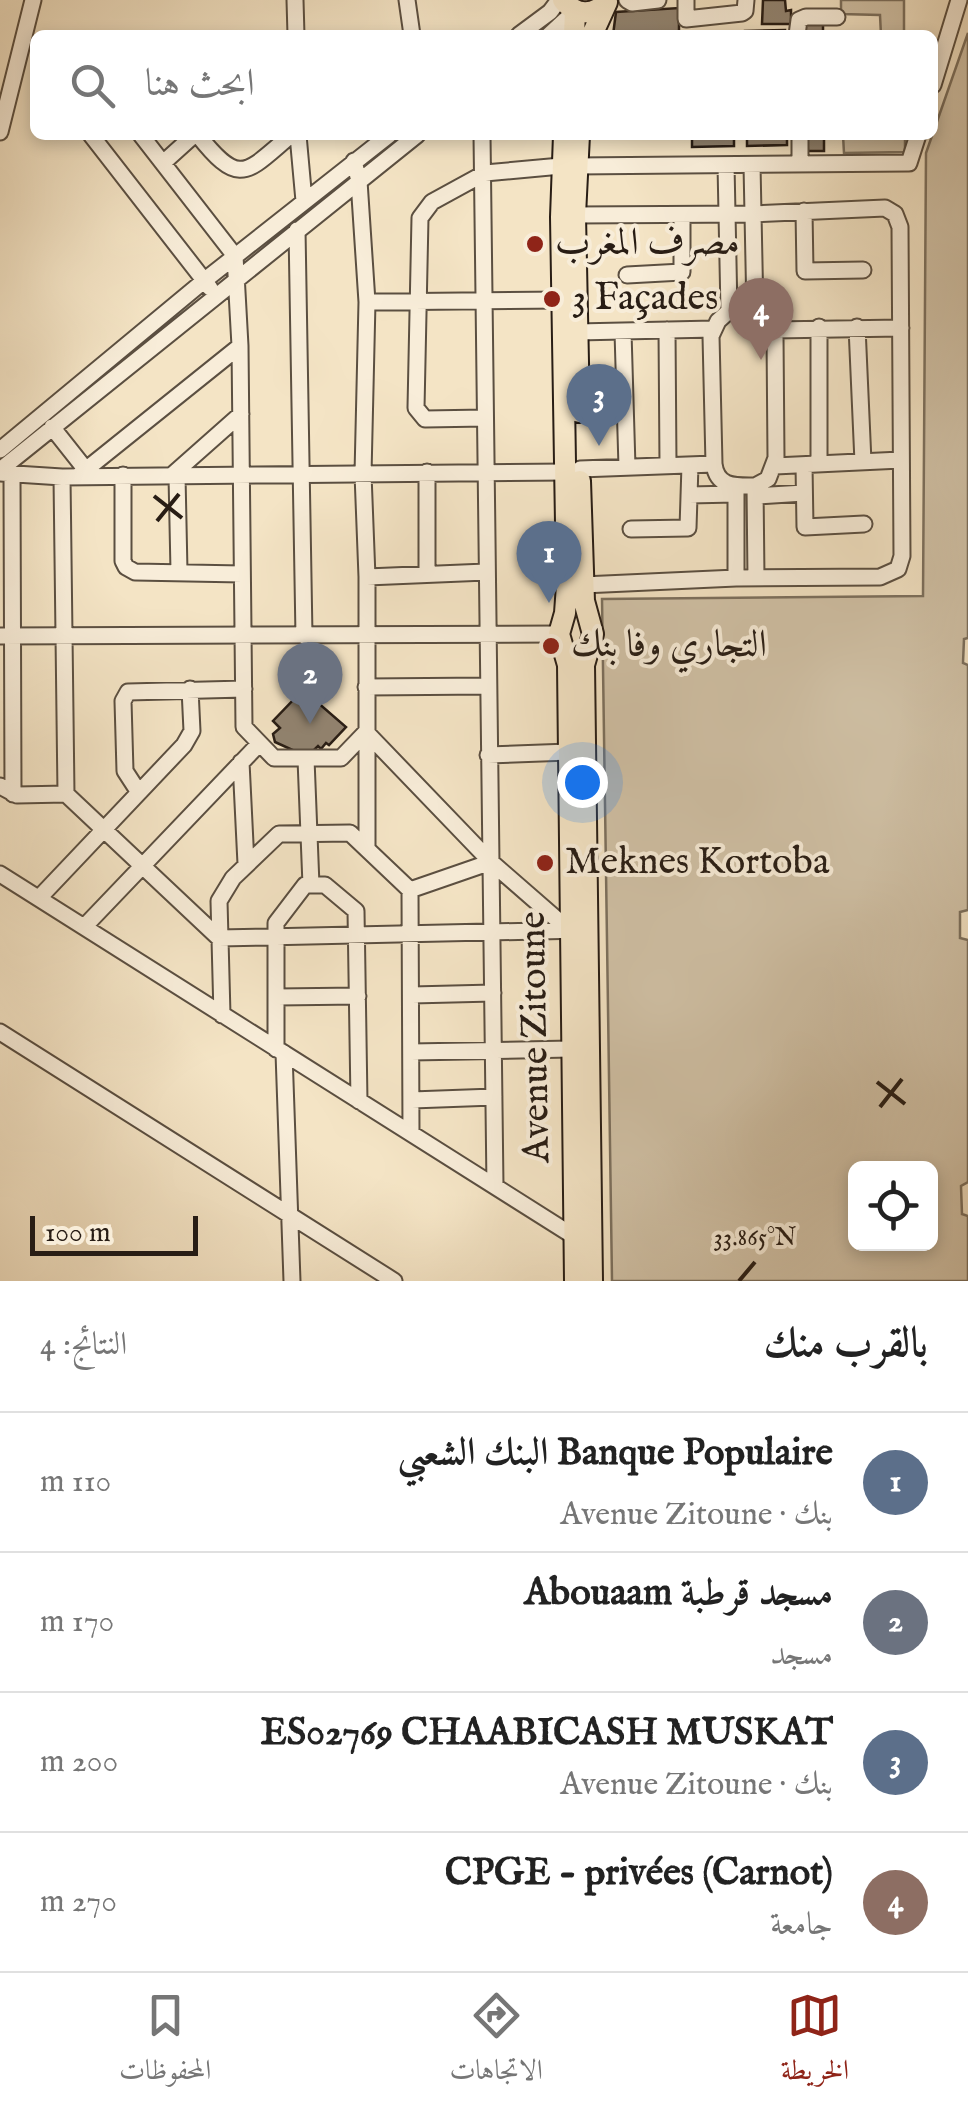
<!DOCTYPE html>
<html lang="ar">
<meta charset="utf-8">
<style>
:root{--surface:#fff;--page:#f6f6f6;--text:#222;--muted:#767676;--line:#e0e0e0;--accent:#8f2418}
body{margin:0;font-family:"IM FELL English",Amiri,serif;background:var(--page);color:var(--text);direction:rtl}
.controls{position:absolute;right:30px;bottom:30px;display:grid;overflow:hidden;border-radius:15px;box-shadow:0 5px 15px #0003}
.controls button{width:90px;height:90px;display:grid;place-items:center;padding:0;border:0;border-bottom:2px solid var(--line);background:var(--surface);color:var(--text);font:50px sans-serif}
.scale{position:absolute;left:30px;bottom:25px;width:168px;box-sizing:border-box;padding-left:10px;border:5px solid #281d15;border-top:0;font-size:28px;line-height:35px;white-space:nowrap;color:#281d15;-webkit-text-stroke:8px #f8edd9;paint-order:stroke}
.you{position:absolute;left:582px;top:782px;width:35px;height:35px;margin:-25px;border:8px solid #fff;border-radius:50%;background:#1a73e8;box-shadow:0 0 0 15px #1a73e833}
.badge{display:grid;place-items:center;width:65px;height:65px;border-radius:50%;background:var(--accent);color:#fff;font-size:32px;font-weight:700}
.pin{position:absolute;translate:-50% -82px;filter:drop-shadow(0 2px 5px #0008)}
.pin::after{content:'';position:absolute;top:52px;width:35px;height:30px;background:inherit;clip-path:polygon(0 0,100% 0,50% 100%)}
.list{margin:0;padding:0;list-style:none}
h2{display:flex;justify-content:space-between;align-items:center;height:130px;margin:0;padding:0 40px;font-size:42px}
h2 small{font-size:32px;font-weight:400;color:var(--muted)}
.list li{display:grid;grid-template-columns:65px 1fr auto;gap:30px;align-items:center;box-sizing:border-box;height:140px;padding:0 40px;border-top:2px solid var(--line)}
.list b{display:block;font-size:38px;white-space:nowrap}
.list p{margin:0;font-size:32px;white-space:nowrap;color:var(--muted)}
.list em{font-size:32px;font-style:normal;color:var(--muted)}
.icon{flex:none;width:55px;height:55px;fill:none;stroke:currentColor;stroke-width:2;stroke-linecap:round;stroke-linejoin:round}
.map{position:relative;flex:none;width:968px;height:1281px;overflow:hidden;direction:ltr}
.search{position:absolute;background:var(--surface);box-shadow:0 5px 15px #0003;left:30px;right:30px;top:30px;height:110px;display:flex;align-items:center;gap:25px;box-sizing:border-box;padding:0 35px;border-radius:15px;color:var(--muted);font-size:38px}
.sheet{height:690px;background:var(--surface)}
nav{display:flex;justify-content:space-around;align-items:center;box-sizing:border-box;height:140px;border-top:2px solid var(--line);background:var(--surface);font-size:28px;color:var(--muted)}
nav a{display:grid;justify-items:center;gap:5px}
nav .on{color:var(--accent)}
.map>svg:first-child{display:block}
</style>
<div class="map">
<svg width="968" height="1281" viewBox="0 0 968 1281">
<rect width="100%" height="100%" fill="#f4e4c5"/>
<filter id="stains"><feTurbulence type="fractalNoise" baseFrequency=".002" numOctaves="4"/><feColorMatrix values="0 0 0 0 .2 0 0 0 0 .09 0 0 0 0 .02 0 0 0 .5 -.17"/></filter>
<radialGradient id="worn" r=".72"><stop offset=".6" stop-color="#630" stop-opacity="0"/><stop offset="1" stop-color="#630" stop-opacity=".3"/></radialGradient>
<path fill="#d1c2a7" stroke="#7c705e" stroke-width="2.5" fill-rule="evenodd" d="M841,0H904V35H881L880,15L841,14Z
M968,33V638L964,639L963,663L968,665V910L960,912V938L968,940V1182L961,1186L962,1214L968,1216V1281H612L602,599L923,596L926,153ZM856,1168H930V1244H856Z
M843,135H905V152L844,153Z"/>
<path fill="#928471" stroke="#281d15" stroke-width="2.5" d="M763,0H785L786,11L791,10V24H762Z
M679,8V35H613L616,12Z
M805,23H823V35H805Z
M785,30V35H745V31Z
M692,135H734V146L692,147Z
M747,135H787V145L747,146Z
M807,135H824V151H808Z
M299,694L305,699L309,695L346,727L329,745L326,743L321,749L318,746L314,750L299,753L275,742L273,734L280,728L273,721Z"/>
<g fill="none" stroke-linecap="round" stroke-linejoin="round">
<defs>
<path id="minor" d="M295,0L296,35
M407,0L412,35
M627,0L632,3L658,0
M686,0V19L742,13L745,11L746,0
M519,35L550,12L559,0
M549,35L575,11
M797,35L799,20L806,17H837
M933,85L959,0
M0,132L33,0
M91,135L210,288
M141,135L235,256L240,346L244,727L274,758H341L366,732
M198,135C240,188 246,173 291,135
M298,135L304,201
M482,135L495,1186
M800,135V164
M354,161L359,181L367,302L363,474L367,577V849
M163,163L194,135
M726,165L729,311L718,321L711,336L714,464C717,488 736,486 755,486L756,578
M752,165L755,312
M576,166L909,163L918,135
M804,211L805,271L863,270
M575,215L753,214L885,208L895,214L900,227L902,556L898,569L880,577L736,578L583,585
M297,230L304,636
M627,275L682,272V215
M367,302L562,300
M729,311C751,305 766,315 775,336L776,458L768,479L755,486
M857,327L863,462
M667,330L668,465
M773,330L901,328
M577,332L714,329
M623,332L627,467
M485,418L425,419L416,408L420,218L432,202L485,173L561,166
M52,427L86,470
M0,450L205,280L389,135
M819,464V327
M804,465L805,527L864,524
M775,466L901,460
M580,469L714,464
M0,470L417,135
M427,472V573
M0,473L62,477L567,472
M123,475V561L126,567L135,572L242,574
M12,476L13,794
M78,476L240,346
M171,476L241,414
M177,476L179,571
M62,477L66,794
M736,486V578
M689,495L735,494
M756,496L804,493
M631,529L688,528L690,465
M367,577L486,572
M0,636L559,634
M366,687L488,686
M366,732L491,862L569,930
M488,755L569,752
M306,759L311,885
M241,762L246,864
M0,786L17,795L66,794L219,938L582,930
M138,791L125,771L123,701L128,692L244,689
M0,874L575,1237
M410,890L491,862
M39,898L184,745L192,731L190,689
M85,926L259,744
M412,995L493,993
M277,997L358,996
M222,1015L219,901L233,878L279,834L350,833L410,890L411,1132
M0,1032L394,1281
M276,1049V923L305,885H325L356,911L359,1101
M411,1052L571,1049
M284,1053L292,1281
M412,1100L494,1097"/>
<path id="major" d="M563,0C576,16 593,16 607,2
M574,35L575,11
M592,35L607,2
M564,135L561,217L567,585L565,613L559,634L568,665L575,1281
M579,412L575,215L579,135
M580,481L584,601L593,634L584,665L592,1281"/>
</defs>
<use href="#minor" stroke="#5b4f41" stroke-width="19"/>
<use href="#major" stroke="#281d15" stroke-width="24"/>
<use href="#minor" stroke="#f8edd9" stroke-width="15"/>
<use href="#major" stroke="#f4e4c5" stroke-width="20"/>
</g>
<path fill="none" stroke="#281d15" stroke-width="4" d="M154,496L182,518M157,521L179,494M877,1082L905,1104M880,1107L902,1079M739,1281L755,1262"/>
<g fill="#8f2418" stroke="#f8edd9" stroke-width="4">
<circle cx="535" cy="244" r="10"/>
<circle cx="552" cy="299" r="10"/>
<circle cx="551" cy="646" r="10"/>
<circle cx="545" cy="863" r="10"/>
</g>
<g text-anchor="middle" dominant-baseline="central" stroke-width="8" stroke-linejoin="round" paint-order="stroke">
<g font-size="38" fill="#281d15" stroke="#f8edd9" text-anchor="start">
<text x="555" y="244">مصرف المغرب</text>
<text x="572" y="299">3 Façades</text>
<text x="571" y="646">التجاري وفا بنك</text>
<text x="565" y="863">Meknes Kortoba</text>
</g>
<g font-size="38" fill="#281d15" stroke="#f8edd9">
<text transform="translate(536 1037) rotate(-91)">Avenue Zitoune</text>
</g>
</g>
<g font-size="25" text-anchor="middle" fill="#281d15" stroke="#f8edd9" stroke-width="8" stroke-linejoin="round" paint-order="stroke">
<text x="755" y="1245">33.865°N</text>
</g>
<rect width="100%" height="100%" filter="url(#stains)"/>
<rect width="100%" height="100%" fill="url(#worn)"/>
</svg>
<div class="controls">
<button><svg class="icon" aria-label="locate" viewBox="0 0 24 24"><circle cx="12" cy="12" r="6"/><path d="M12 2v4M12 18v4M2 12h4M18 12h4"/></svg></button>
</div>
<div class="scale">100 m</div>
<div class="you"></div>
<div class="pin badge" style="left:549px;top:603px;background:#5c6f8a">1</div>
<div class="pin badge" style="left:310px;top:724px;background:#6b7280">2</div>
<div class="pin badge" style="left:599px;top:446px;background:#5c6f8a">3</div>
<div class="pin badge" style="left:761px;top:360px;background:#8d6e63">4</div>
<div class="search"><svg class="icon" aria-label="search" viewBox="0 0 24 24"><circle cx="10" cy="10" r="6"/><path d="M15 15l6 6"/></svg>ابحث هنا</div>
</div>
<section class="sheet">
<h2>بالقرب منك<small>النتائج: 4</small></h2>
<ul class="list">
<li><span class="badge" style="background:#5c6f8a">1</span><div><b>Banque Populaire البنك الشعبي</b><p>بنك · Avenue Zitoune</p></div><em>110 m</em></li>
<li><span class="badge" style="background:#6b7280">2</span><div><b>مسجد قرطبة Abouaam</b><p>مسجد</p></div><em>170 m</em></li>
<li><span class="badge" style="background:#5c6f8a">3</span><div><b>ES02769 CHAABICASH MUSKAT</b><p>بنك · Avenue Zitoune</p></div><em>200 m</em></li>
<li><span class="badge" style="background:#8d6e63">4</span><div><b>CPGE - privées (Carnot)</b><p>جامعة</p></div><em>270 m</em></li>
</ul>
</section>
<nav>
<a class="on"><svg class="icon" aria-label="map" viewBox="0 0 24 24"><path d="M3 6l6-2 6 2 6-2v14l-6 2-6-2-6 2zM9 4v14M15 6v14"/></svg>الخريطة</a>
<a><svg class="icon" aria-label="directions" viewBox="0 0 24 24"><path d="M12 3l9 9-9 9-9-9zM9 14v-3h6M13 9l2 2-2 2"/></svg>الاتجاهات</a>
<a><svg class="icon" aria-label="saved" viewBox="0 0 24 24"><path d="M7 4h10v16l-5-4-5 4z"/></svg>المحفوظات</a>
</nav>
